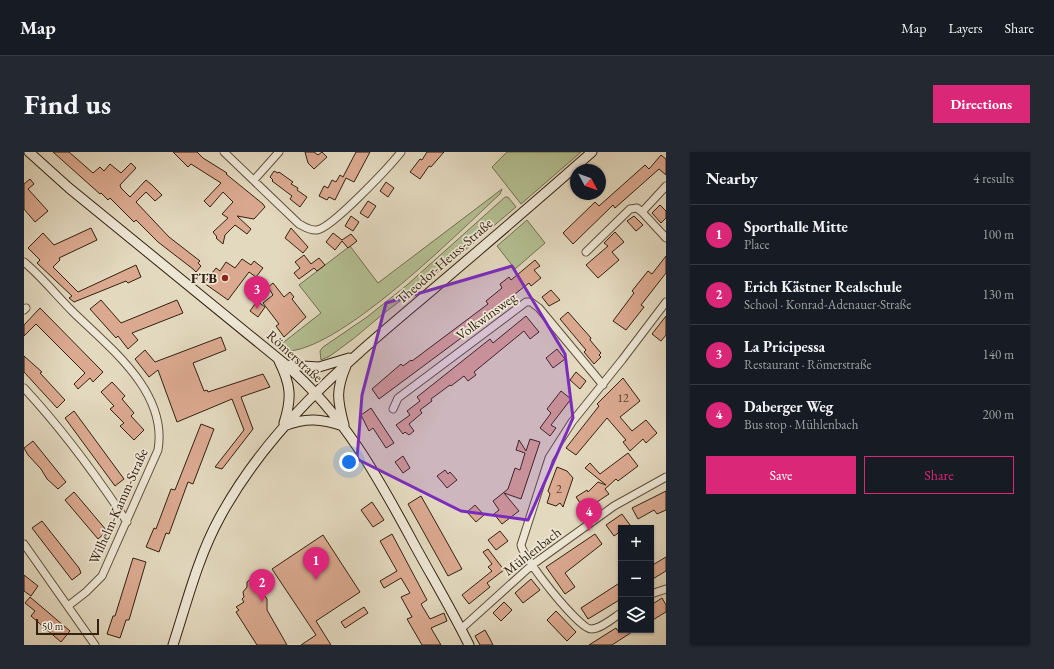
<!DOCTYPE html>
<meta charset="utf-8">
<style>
:root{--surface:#171b24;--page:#242831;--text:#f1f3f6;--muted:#9ea1a6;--line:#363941;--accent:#db2777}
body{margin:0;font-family:"EB Garamond",serif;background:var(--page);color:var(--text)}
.controls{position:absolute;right:12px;bottom:12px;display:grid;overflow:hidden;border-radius:0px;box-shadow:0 1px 3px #0004}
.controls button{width:36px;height:36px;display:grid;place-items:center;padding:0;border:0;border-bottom:1px solid var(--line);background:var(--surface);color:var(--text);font:20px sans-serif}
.compass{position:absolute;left:546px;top:12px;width:36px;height:36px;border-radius:50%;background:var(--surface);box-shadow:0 1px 3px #0004;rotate:131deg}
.scale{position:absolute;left:12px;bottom:10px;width:63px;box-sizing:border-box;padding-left:4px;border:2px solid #33220f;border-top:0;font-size:11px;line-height:14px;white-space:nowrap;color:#33220f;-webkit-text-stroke:3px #ede6d5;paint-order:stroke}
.you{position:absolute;left:325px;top:310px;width:14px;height:14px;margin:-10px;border:3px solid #fff;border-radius:50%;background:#1a73e8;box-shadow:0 0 0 6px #1a73e833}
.badge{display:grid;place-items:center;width:26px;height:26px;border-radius:50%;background:var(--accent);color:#fff;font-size:13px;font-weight:700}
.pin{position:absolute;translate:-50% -33px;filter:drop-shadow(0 1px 2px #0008)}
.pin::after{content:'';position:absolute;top:21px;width:14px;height:12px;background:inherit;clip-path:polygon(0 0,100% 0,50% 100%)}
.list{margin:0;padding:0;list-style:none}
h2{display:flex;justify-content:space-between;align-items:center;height:52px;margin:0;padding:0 16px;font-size:17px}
h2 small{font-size:13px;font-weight:400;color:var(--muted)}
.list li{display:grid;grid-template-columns:26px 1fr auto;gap:12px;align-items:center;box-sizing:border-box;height:60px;padding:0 16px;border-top:1px solid var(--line)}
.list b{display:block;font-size:15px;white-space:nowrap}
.list p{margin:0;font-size:13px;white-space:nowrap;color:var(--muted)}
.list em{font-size:13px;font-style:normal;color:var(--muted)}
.actions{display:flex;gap:8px;padding:12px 16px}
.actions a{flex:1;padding:9px 0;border:1px solid var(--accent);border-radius:0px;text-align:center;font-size:14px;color:var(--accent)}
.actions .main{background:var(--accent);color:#fff}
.icon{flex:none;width:22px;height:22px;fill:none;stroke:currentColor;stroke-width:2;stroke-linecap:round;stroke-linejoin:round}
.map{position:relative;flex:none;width:642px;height:493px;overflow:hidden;border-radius:0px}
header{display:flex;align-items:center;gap:24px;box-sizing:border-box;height:56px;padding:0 20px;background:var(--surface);border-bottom:1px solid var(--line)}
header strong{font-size:19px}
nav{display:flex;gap:22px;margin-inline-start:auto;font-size:14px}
.intro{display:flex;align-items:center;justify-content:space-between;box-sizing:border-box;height:96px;padding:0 24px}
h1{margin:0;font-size:28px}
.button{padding:10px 18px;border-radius:0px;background:var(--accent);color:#fff;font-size:14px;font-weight:700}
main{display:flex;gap:24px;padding:0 24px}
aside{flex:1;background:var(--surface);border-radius:0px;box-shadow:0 1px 3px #0004}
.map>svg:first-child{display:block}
</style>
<header>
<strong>Map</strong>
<nav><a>Map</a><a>Layers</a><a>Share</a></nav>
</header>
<div class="intro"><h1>Find us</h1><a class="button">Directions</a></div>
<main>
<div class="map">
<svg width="642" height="493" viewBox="0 0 642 493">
<rect width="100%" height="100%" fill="#e3d9bf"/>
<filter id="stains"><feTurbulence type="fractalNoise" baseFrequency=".005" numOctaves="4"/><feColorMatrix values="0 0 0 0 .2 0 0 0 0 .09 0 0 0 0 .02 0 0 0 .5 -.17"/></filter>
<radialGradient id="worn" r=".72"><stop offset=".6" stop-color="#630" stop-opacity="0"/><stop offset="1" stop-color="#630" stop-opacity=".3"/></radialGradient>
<path fill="#b3bf92" stroke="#737050" d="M483,0H557L497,52L468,15Z
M478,37L476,42C433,82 322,193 266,199L256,193L297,161L275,133L326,94L354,131Z
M481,45H484L492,55L427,110L359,162L329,187L306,204L297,208L296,199L299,195L343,165L383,133Z
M503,68L521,91L491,117L473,94Z"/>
<path fill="#dba990" stroke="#33220f" d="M29,0H45L69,21L76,15L80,19L86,12L97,21L107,11L112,16L96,33L97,36L106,45L122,28L128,33L138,43L131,49L122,40L112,50L145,85L176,109L174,111L177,114L172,120L169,117L134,90L112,68L110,70L86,46L84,48L77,41L76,42Z
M149,0H173L179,6L203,21L202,22L239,52L241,55L230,67L213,64L227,77L223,82L211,73L201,83L199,92L192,86L193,85L189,80L204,66L198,62L209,50L199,40L186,55L180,49L197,31L167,12L164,15Z
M281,0H290L294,3L298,0L303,5L290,17L284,11Z
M332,0H346L330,30L322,26L311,48L305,45L303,48L295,44L300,34L304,36L308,28L312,30L316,23L319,25Z
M403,0H420L407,15L405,14L396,27L386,20L396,7L398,8Z
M637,3L642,7V23L635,17L591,56L589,53L549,92L539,81L571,50L575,54L621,13L625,17Z
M250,19L254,21L255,20L269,30L267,32L274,36L273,38L283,45L276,55L266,47L268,44L248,29L249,28L246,25Z
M6,27L10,32L4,37L24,59L11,70L0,57V32Z
M362,30L370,36L364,45L356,39Z
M344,49L352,54L344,66L336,61Z
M636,53L642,59V66L637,71L628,61Z
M327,64L335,70L329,79L321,74Z
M610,64L619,73L612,79L603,69Z
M67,76L73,88L35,106L36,108L29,115L54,140L112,113L117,125L104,131L102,129L50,150L45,146L48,144L13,111L16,108L4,96L19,81L30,93Z
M267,76L284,95L279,101L261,86Z
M591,80L600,90L588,100L595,108L574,126L562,113L584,94L580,91Z
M309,81L318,88L327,82L333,89L324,96L318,89L311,98L302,90Z
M280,103L287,112L295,106L301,113L293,119L290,116L275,127L270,121L276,116L271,110Z
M642,104V121L617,153L620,155L602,178L589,169L610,141L608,139L624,119L628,122Z
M218,107L227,113L230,109L239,116L232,125L225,120L204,148L180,131L192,116L196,119L202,110L211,116Z
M511,108L516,114L510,118L517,126L507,134L505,131L463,164L464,166L355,247L348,237L377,212L379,214L387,208L388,209L464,152L462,149L478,136L476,132L485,125L487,128Z
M249,131L260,145L266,140L270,145L268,147L282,165L260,185L252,174L255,172L239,151L249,143L244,135Z
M527,138L536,148L525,154L518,145Z
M77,148L97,171L153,148L159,161L108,181L114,188L104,197L94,184L92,186L66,157Z
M233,149L241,155L234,165L226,159Z
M16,156L79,220L69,230L66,226L54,237L50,232L61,221L12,172L0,184V173Z
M544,160L567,186L566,188L577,201L575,203L577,205L570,212L560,200L562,198L536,167Z
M502,164L515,180L506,187L500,179L450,220L452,223L444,229L440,224L427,234L426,233L407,247L408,249L396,258L398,261L385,272L390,279L385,283L381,280L379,282L372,273L386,263L383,259L396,249L393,245L466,187L469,191Z
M642,164V183L637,189L628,182Z
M197,185L202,198L169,211L180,239L183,238L184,240L239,222L246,235L217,245L229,277L198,317L191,315L220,278L208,247L153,270L134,218L125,225L111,207L121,198L131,210Z
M533,197L541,207L529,216L522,206Z
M0,204L18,220L16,221L41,248L33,256L0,220Z
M552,220L562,229L556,237L546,228Z
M599,226L616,249L596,265L608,279L622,268L633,281L622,291L619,287L606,299L599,290L602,288L583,266L552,303L542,296L575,254L573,252Z
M88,230L101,244L98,247L110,261L107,264L120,278L110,288L96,274L100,271L86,257L90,254L77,240Z
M537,239L547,247L527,273L532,276L526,284L516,276L527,261L523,257Z
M347,256L370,291L362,296L349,276L345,279L337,263Z
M50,259L100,327L91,334L41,266Z
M177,272L190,277L169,332L164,330L145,382L142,381L135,400L122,395L130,376L132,377L147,337L151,338Z
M506,287L516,290L497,347L480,341L495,359L478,372L470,362L475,358L469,349L484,337L491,316L496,318L501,301L492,298L495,288L502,299Z
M9,289L42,330L34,337L23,327L17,317L4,303L0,296Z
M604,301L614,314L594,329L592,327L581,337L585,342L561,358L552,345L563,338L564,340L574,330L582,333L561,316L566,311L576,322Z
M379,304L386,316L379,321L371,310Z
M533,315L543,319L549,326L539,355L536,351L532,354L523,351L526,342L524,339Z
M421,318L424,322L426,320L433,328L423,336L413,324Z
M642,339V358L633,362L630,358L614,367L608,356Z
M50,340L83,379L74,387L41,348Z
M397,344L438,417L424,424L384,352Z
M348,350L360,368L349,375L337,358Z
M451,353L460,363L452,370L443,360Z
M598,362L606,373L601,376H597V379L590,384L582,373Z
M18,369L55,416L57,421L48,428L8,376Z
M476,379L484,389L472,398L464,388Z
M368,382L403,448L397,452L406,467L420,461L423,469L407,476L417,493H398L383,467L388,465L377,445L386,441L377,426L360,436L356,429L373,419L356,389Z
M571,382L578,392L541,421L551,435L541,442L522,415Z
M299,383L336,440L292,469L307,493H277L292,483L248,417Z
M464,397L480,418L463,431L466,435L445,452L438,443L468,419L464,415L468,412L459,400Z
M642,405V419L627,428V414Z
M109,406L122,410L105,468H102L96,486L83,482L89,464H91Z
M0,423L14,434L7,444L0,439Z
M228,426L243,447V458L263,493H233L212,460L215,458L212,455L220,450L218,447L220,445L219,440L223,435V430Z
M507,427L516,438L499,451L491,441Z
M597,430V447L564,467L557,456Z
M6,445L46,479L37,490L7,464L11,459L1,451Z
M638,446L642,453V460L627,469V453Z
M480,450L488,458L477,469L469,461Z
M340,455L344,461L321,476L317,470Z
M532,459L552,480L543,489L523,468Z
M592,476L593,478H611L588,493H565Z
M461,478L466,487L469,493H456L451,484Z"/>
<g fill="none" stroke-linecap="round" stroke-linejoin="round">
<defs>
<path id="street" d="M200,0L275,72C281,75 286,79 293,78C308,76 366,14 377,0
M230,28L255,0
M618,60L642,86
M562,100L606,57L613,56L618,60L642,34
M0,110C18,125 32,143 49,160C86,196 144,240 134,298L78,424L62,440L44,454
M0,158L2,156
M0,236C39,278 72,323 103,370
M369,257L374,246L502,150H507L515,156L579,233
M0,392L71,493
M627,442L642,437
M597,461C589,466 577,477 567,477C555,477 499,406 497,393L525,306L548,270L598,208L642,150
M437,477L508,413L590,354L642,325"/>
<path id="secondary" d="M5,0L45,36L262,213C320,263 354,325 390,392C408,425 428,458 445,493
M255,209C267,233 268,246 260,271
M262,213L295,215L325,206
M320,273C313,247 312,238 322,214
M260,274C282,265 298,267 319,274
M149,493C163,450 174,405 196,365C247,271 327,207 407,139C461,93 515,47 568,0"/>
</defs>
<use href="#street" stroke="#5f503b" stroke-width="9"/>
<use href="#secondary" stroke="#33220f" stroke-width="11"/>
<use href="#street" stroke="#ede6d5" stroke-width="7"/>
<use href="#secondary" stroke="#ede6d5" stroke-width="9"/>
</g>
<path fill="#7b2cbf" fill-opacity="0.2" stroke="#7b2cbf" stroke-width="3" stroke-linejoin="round" d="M488,114L541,202L549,266L504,368L437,359L333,307L338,243L362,151Z"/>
<circle fill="#8f2418" stroke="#ede6d5" stroke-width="1.5" cx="201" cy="126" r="4"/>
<g text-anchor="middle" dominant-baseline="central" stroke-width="3.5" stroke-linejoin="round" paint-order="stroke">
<g font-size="12" fill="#5d442f">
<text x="599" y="246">12</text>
<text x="535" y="337">2</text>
</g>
<g font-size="14" fill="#33220f" stroke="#ede6d5">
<text transform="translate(420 109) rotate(-41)">Theodor-Heuss-Straße</text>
<text transform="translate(462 164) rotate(-36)">Volkwinsweg</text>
<text transform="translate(271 204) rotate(42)">Römerstraße</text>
<text transform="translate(94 354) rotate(-66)">Wilhelm-Kamm-Straße</text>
<text transform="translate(508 399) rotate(-38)">Mühlenbach</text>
</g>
<g font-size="14" font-weight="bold" fill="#33220f" stroke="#ede6d5" text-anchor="end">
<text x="193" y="126">FTB</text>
</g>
</g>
<rect width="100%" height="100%" filter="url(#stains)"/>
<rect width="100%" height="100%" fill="url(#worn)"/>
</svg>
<div class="controls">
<button>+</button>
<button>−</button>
<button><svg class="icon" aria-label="layers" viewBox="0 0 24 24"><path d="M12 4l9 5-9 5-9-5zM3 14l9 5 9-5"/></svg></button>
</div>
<svg class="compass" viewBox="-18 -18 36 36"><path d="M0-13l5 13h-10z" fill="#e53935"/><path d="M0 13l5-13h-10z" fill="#9ea1a6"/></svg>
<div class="scale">50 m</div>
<div class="you"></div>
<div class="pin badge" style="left:292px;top:428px">1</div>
<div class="pin badge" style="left:238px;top:450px">2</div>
<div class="pin badge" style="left:233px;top:157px">3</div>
<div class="pin badge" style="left:565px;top:379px">4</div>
</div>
<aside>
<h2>Nearby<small>4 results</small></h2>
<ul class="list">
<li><span class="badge">1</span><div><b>Sporthalle Mitte</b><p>Place</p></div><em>100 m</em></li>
<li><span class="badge">2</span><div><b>Erich Kästner Realschule</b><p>School · Konrad-Adenauer-Straße</p></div><em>130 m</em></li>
<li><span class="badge">3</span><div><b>La Pricipessa</b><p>Restaurant · Römerstraße</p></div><em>140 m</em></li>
<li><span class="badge">4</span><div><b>Daberger Weg</b><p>Bus stop · Mühlenbach</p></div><em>200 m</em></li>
</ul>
<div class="actions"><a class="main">Save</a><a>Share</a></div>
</aside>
</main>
